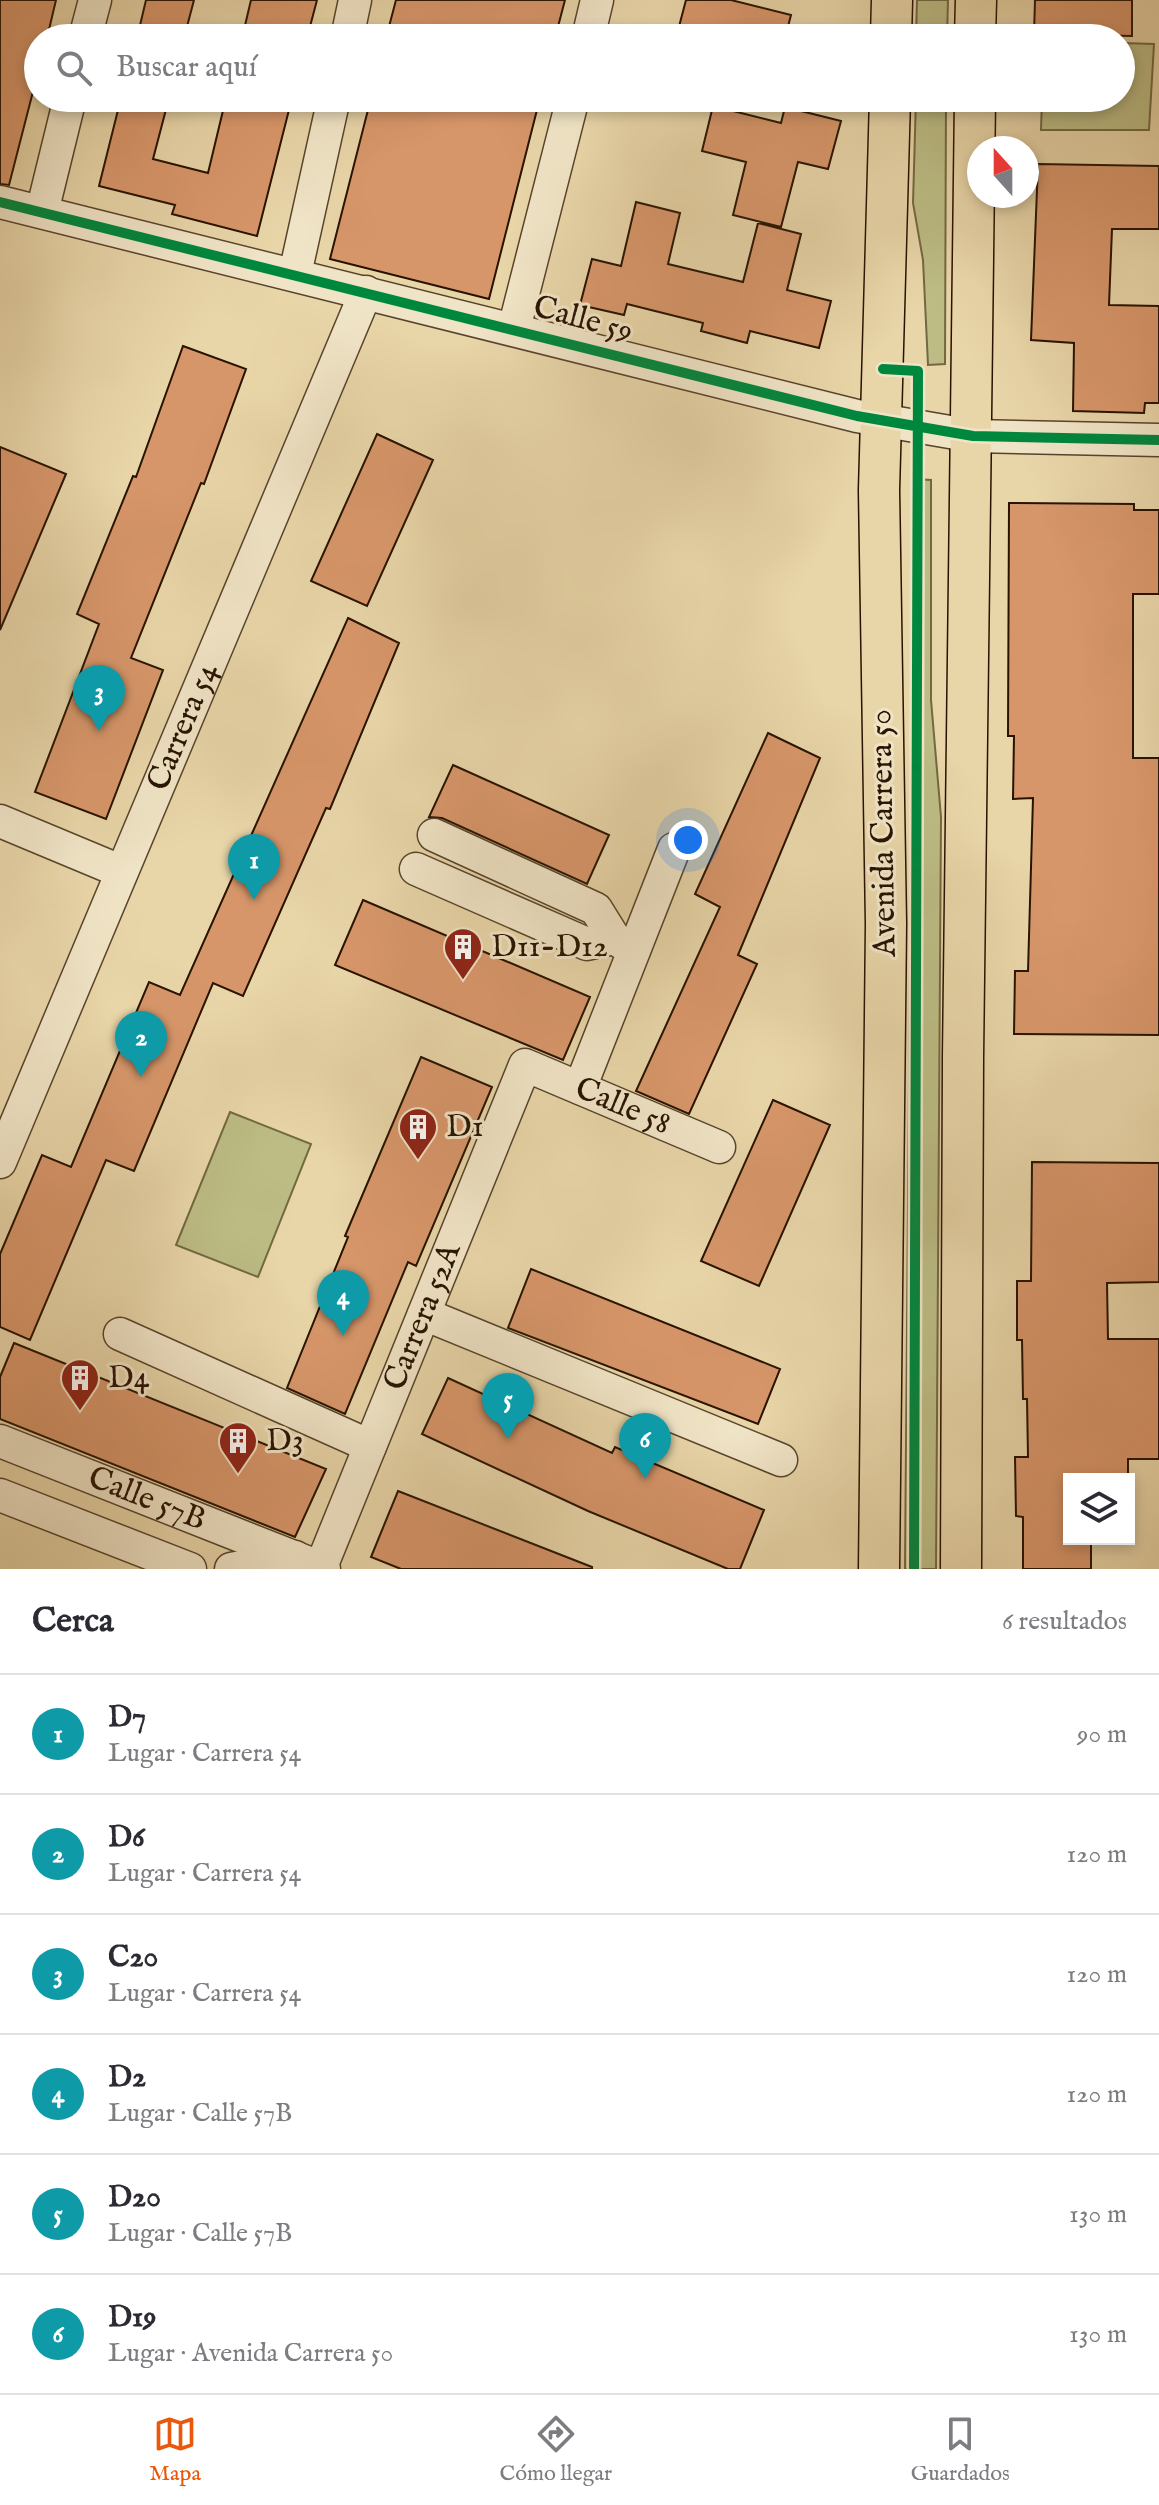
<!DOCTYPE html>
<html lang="es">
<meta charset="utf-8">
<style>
:root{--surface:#fff;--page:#f2f2f3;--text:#2b2b33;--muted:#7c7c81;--line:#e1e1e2;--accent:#ea580c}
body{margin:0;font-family:"IM FELL English",serif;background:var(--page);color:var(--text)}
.controls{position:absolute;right:24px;bottom:24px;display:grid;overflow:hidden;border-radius:0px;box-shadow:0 4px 12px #0003}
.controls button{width:72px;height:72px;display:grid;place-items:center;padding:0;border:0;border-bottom:2px solid var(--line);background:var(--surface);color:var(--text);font:40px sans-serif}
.compass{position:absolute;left:967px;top:136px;width:72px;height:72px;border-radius:50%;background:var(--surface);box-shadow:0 4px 12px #0003;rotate:339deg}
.you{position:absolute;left:688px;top:840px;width:28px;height:28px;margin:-20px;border:6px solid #fff;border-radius:50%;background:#1a73e8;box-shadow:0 0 0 12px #1a73e833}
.badge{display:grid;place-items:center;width:52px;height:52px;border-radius:50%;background:var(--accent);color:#fff;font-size:26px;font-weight:700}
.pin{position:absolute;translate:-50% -66px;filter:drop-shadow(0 2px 4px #0008)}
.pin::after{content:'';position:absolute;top:42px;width:28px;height:24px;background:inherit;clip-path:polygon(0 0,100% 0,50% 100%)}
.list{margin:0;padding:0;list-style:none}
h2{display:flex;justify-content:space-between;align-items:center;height:104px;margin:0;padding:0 32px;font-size:34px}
h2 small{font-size:26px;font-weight:400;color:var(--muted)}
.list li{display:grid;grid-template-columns:52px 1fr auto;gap:24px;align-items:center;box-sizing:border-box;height:120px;padding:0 32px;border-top:2px solid var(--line)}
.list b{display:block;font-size:30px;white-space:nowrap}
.list p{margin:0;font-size:26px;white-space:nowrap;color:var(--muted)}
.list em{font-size:26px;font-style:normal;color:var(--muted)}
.icon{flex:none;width:44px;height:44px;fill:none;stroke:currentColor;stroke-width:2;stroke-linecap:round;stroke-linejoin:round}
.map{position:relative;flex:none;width:1159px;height:1569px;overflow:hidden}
.search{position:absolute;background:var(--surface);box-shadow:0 4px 12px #0003;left:24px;right:24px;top:24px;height:88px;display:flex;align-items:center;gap:20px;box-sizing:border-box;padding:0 28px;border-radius:44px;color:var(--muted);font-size:30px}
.sheet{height:824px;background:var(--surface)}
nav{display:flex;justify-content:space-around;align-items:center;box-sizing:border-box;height:112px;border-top:2px solid var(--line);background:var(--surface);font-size:22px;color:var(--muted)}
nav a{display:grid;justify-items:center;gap:4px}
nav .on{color:var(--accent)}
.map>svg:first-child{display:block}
</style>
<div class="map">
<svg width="1159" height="1569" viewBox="0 0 1159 1569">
<rect width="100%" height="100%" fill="#e8d5a8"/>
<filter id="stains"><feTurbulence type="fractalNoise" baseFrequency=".0025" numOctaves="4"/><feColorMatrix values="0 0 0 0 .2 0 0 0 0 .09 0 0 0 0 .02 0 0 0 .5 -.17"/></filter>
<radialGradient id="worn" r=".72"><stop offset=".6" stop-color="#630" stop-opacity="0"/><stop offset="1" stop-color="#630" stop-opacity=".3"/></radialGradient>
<path fill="#bcbc84" stroke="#726842" stroke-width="2" d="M917,0H948L947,38H916Z
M1121,43L1154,44L1149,130H1041L1042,98H1121Z
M916,98H946L945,364L928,365L923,260L913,203Z
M914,479L931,480V700L941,817L936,1569H905Z
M230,1112L311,1144L258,1277L176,1245Z"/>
<path fill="#d7966a" stroke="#281301" stroke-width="2" d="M0,0H56L47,38H38V72L9,185L0,184Z
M146,0H194L184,38H137Z
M251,0H317L307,38H242Z
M396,0H565L555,38H386Z
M686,0H731L791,15L785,38H676Z
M1035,0H1132V36L1034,34Z
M121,98H169L153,159L208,173L226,98H292L257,236L172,214L175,205L99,186Z
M371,98H540L489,299L330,259Z
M713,106L781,123L785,107L841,121L828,169L798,162L781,227L733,215L746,162L702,151Z
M1038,164L1159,166V229H1112L1109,305L1159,306V403H1145L1144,413L1073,411L1074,343L1031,340Z
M636,202L680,213L668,264L743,282L758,223L801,234L787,290L831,301L819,348L750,331L747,343L701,331L703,323L627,304L624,315L580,305L592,259L621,266Z
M183,346L246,369L204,484L201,483L131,658L163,670L106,819L35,792L99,624L77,614L133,476L136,477Z
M377,434L433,460L367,606L311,581Z
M0,447L66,474L0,630Z
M1009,503L1134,504V510H1159V594H1133V758H1159V1035L1014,1034L1015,971H1028L1033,798L1013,799L1014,736H1008Z
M348,618L399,643L330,809L326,808L243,996L213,983L134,1171L106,1160L30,1340L0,1327V1254L42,1155L71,1167L149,982L180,995Z
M768,733L820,758L738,955L757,964L689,1114L636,1091L720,907L695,894Z
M453,765L609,835L587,884L442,818L429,817Z
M363,900L590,997L563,1060L335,965Z
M421,1057L492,1087L416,1266L408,1262L345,1414L287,1388L348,1237L345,1236Z
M773,1100L830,1125L759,1286L701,1261Z
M1032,1162L1159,1163V1282L1107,1283L1108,1339H1159V1459H1128V1479H1069V1539H1091V1569H1023V1517L1016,1516L1015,1457H1028L1027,1399H1023L1022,1340H1017V1281H1031Z
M531,1269L780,1369L758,1424L508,1328Z
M14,1343L326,1469L295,1537L0,1419V1377Z
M448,1378L612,1453L615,1447L764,1510L740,1569H728L588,1511L422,1434Z
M398,1491L592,1567V1569H401L371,1557Z"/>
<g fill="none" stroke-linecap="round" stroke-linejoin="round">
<defs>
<g id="minor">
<path d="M85,38L95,0"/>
<path d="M347,38L355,0"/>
<path d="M588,38L597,0"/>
<path d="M0,202L857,416L973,436L1159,440"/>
<path d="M42,212L70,98"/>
<path d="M295,274L334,98"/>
<path d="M514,329L573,98"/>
<path d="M0,821L120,871"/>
<path d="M434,835L596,909L614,938"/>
<path d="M416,869L587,944L614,938L634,950"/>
<path d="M580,1088L674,849"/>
<path id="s1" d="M0,1162L366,292"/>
<path d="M424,1314L781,1460"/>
<path d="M120,1334L370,1446"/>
<path id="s2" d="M0,1441L324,1569"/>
<path d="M0,1495L190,1569"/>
<path id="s3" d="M321,1567L525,1065L719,1147"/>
<path d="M231,1569L295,1557"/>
</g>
<path id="major" d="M891,38L892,0
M975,38L976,0
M879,1569L886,924L879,490L890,98
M961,1569L963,1057L975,98"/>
</defs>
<use href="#minor" stroke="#58442b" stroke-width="35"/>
<use href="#major" stroke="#281301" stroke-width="43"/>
<use href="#minor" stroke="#f0e4c6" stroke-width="32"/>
<use href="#major" stroke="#e8d5a8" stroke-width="40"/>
<defs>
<path id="cycleway" d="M0,202L857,416L973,436L1159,440
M883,369L918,371L914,1569"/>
</defs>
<use href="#cycleway" stroke="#f0e4c6" stroke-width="15"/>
<use href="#cycleway" stroke="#00873e" stroke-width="10"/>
</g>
<defs>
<symbol id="building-pin" viewBox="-11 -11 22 30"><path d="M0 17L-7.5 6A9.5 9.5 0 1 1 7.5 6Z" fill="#8f2418" stroke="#f0e4c6"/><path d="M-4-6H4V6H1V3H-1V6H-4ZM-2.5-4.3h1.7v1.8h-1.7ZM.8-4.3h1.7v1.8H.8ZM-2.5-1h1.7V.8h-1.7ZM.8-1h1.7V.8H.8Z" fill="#fff"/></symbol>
</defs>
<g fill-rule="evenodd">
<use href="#building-pin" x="441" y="925" width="44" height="60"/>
<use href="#building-pin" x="396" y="1105" width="44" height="60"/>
<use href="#building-pin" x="58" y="1356" width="44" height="60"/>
<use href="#building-pin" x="216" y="1419" width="44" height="60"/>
</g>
<g text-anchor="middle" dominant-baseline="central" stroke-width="6" stroke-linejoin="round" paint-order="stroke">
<g font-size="32" fill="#281301" stroke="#f0e4c6">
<text transform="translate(583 320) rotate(15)">Calle 59</text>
<text stroke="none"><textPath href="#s1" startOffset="472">Carrera 54</textPath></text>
<text transform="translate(884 833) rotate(-91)">Avenida Carrera 50</text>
<text stroke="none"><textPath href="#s3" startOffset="648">Calle 58</textPath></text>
<text stroke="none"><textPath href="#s3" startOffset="270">Carrera 52A</textPath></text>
<text stroke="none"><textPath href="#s2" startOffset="158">Calle 57B</textPath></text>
</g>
<g font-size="32" fill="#281301" stroke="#f0e4c6" text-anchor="start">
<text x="491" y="947">D11-D12</text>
<text x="446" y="1127">D1</text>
<text x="108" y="1378">D4</text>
<text x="266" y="1441">D3</text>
</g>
</g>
<rect width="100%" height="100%" filter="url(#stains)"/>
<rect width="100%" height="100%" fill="url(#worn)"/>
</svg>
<div class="controls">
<button><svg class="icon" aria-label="layers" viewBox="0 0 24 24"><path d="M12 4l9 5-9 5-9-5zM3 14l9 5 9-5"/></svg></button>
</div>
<svg class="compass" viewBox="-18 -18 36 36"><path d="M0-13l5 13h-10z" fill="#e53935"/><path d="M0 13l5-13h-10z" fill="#7c7c81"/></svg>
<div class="you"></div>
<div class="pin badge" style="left:254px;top:900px;background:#0f9aa8">1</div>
<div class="pin badge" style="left:141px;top:1077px;background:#0f9aa8">2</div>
<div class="pin badge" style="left:99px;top:731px;background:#0f9aa8">3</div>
<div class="pin badge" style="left:343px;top:1336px;background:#0f9aa8">4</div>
<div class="pin badge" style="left:508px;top:1439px;background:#0f9aa8">5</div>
<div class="pin badge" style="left:645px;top:1479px;background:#0f9aa8">6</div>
<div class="search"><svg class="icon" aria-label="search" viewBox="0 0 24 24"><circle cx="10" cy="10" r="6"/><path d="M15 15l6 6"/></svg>Buscar aquí</div>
</div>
<section class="sheet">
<h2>Cerca<small>6 resultados</small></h2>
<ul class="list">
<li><span class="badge" style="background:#0f9aa8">1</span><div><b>D7</b><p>Lugar · Carrera 54</p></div><em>90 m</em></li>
<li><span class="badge" style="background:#0f9aa8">2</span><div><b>D6</b><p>Lugar · Carrera 54</p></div><em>120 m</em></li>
<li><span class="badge" style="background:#0f9aa8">3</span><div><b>C20</b><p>Lugar · Carrera 54</p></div><em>120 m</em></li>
<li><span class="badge" style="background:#0f9aa8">4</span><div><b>D2</b><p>Lugar · Calle 57B</p></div><em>120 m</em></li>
<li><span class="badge" style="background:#0f9aa8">5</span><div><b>D20</b><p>Lugar · Calle 57B</p></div><em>130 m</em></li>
<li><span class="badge" style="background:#0f9aa8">6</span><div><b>D19</b><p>Lugar · Avenida Carrera 50</p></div><em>130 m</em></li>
</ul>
</section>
<nav>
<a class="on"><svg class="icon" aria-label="map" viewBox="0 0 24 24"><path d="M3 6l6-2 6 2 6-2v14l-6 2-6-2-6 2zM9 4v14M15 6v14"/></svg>Mapa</a>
<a><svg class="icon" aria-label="directions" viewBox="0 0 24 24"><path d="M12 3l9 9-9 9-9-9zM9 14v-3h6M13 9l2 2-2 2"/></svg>Cómo llegar</a>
<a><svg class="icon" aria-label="saved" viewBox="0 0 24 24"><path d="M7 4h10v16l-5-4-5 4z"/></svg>Guardados</a>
</nav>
